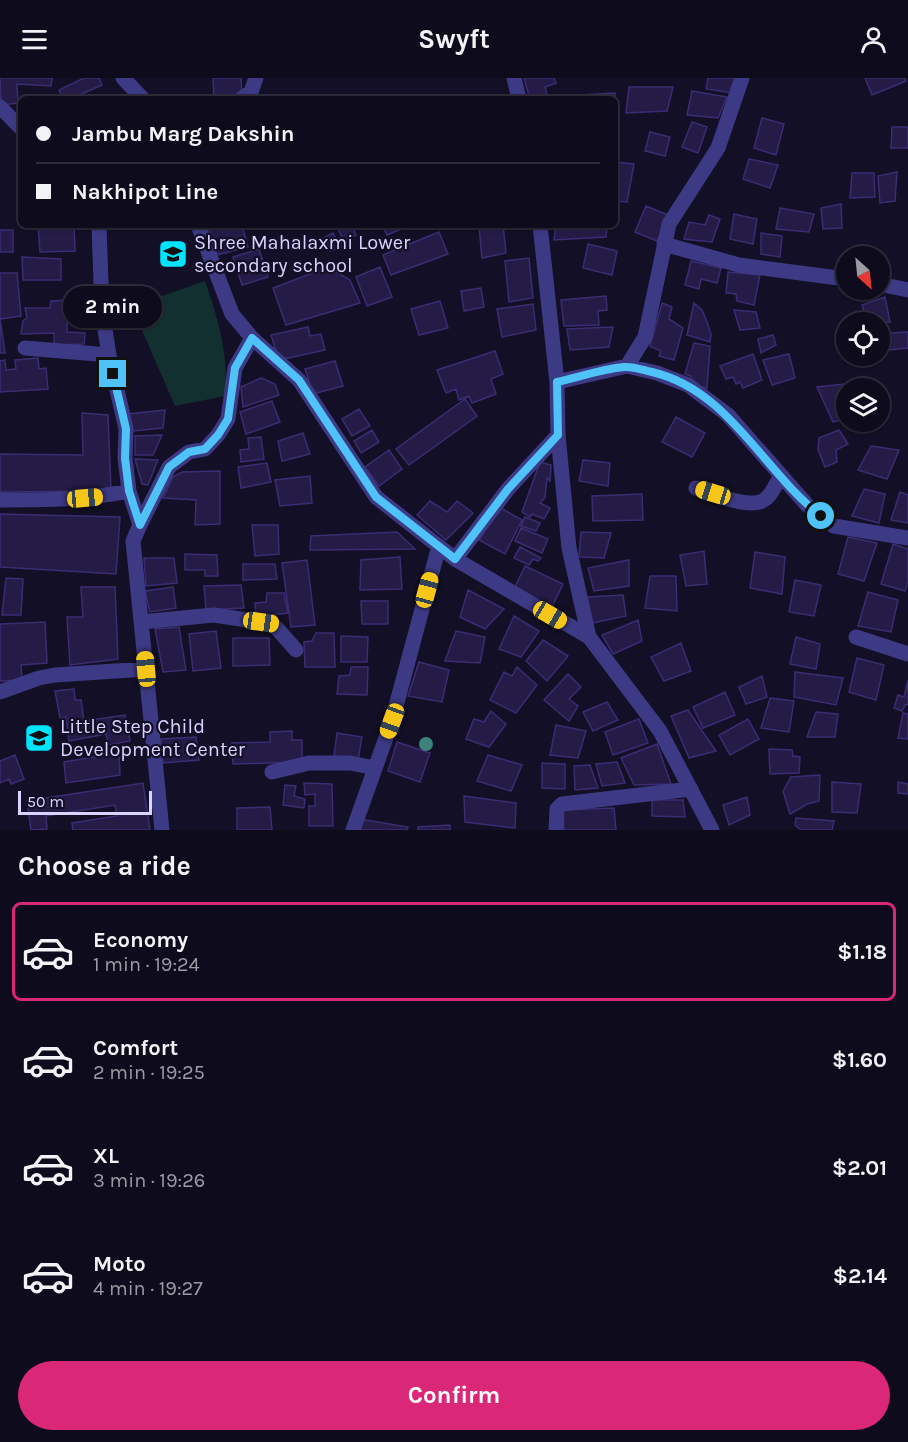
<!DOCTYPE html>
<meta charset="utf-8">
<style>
:root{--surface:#0e0b1c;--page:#171425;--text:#f1f3f6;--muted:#9b9ba3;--line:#2e2b3b;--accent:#db2777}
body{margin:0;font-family:Karla,sans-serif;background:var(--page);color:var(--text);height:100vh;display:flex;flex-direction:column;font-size:22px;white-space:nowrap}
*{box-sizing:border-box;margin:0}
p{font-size:20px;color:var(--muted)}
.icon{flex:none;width:33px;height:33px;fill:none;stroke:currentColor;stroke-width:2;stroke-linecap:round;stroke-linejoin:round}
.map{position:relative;height:752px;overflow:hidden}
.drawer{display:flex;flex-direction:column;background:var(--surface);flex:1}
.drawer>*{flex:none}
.guide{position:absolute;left:18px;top:18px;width:600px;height:132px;border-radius:9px;box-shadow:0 2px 4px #0004,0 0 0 2px var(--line);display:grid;align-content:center;height:132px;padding:0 18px;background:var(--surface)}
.needle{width:39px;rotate:153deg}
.controls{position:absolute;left:836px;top:168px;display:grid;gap:12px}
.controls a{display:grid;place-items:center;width:54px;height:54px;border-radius:50%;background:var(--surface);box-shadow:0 2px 4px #0004,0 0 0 2px var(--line);font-size:30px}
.scale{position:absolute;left:18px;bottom:15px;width:134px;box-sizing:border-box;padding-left:6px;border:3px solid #d9d4ff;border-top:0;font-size:16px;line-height:21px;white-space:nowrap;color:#d9d4ff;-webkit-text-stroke:4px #130f26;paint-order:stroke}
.end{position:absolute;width:27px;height:27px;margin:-14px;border:8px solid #4fc3f7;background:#111;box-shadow:0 0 0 3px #111}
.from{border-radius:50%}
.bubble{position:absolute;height:42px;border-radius:21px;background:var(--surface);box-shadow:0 2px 4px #0004,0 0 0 2px var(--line);font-size:20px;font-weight:700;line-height:42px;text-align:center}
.car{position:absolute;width:18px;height:36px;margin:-18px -9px;border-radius:8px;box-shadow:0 0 4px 2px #0007;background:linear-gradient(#f5c518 24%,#345 0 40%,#f5c518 0 76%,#345 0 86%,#f5c518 0)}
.guide b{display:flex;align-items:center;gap:21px;height:57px;font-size:22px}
.guide b+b{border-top:2px solid var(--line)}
.guide i{width:15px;height:15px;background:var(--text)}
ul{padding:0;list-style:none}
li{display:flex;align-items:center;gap:18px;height:99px;margin:0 12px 9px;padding:0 6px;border:3px solid transparent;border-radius:9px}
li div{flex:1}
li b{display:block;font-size:22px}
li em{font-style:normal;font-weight:700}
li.current{border-color:var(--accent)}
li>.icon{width:54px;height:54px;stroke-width:1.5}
h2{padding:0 18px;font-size:27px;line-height:72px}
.cta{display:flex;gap:12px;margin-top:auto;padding:12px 18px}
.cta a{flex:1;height:69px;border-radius:36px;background:var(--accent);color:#fff;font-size:24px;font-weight:700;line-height:69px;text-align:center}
header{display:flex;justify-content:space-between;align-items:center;height:78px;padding:0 18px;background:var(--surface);font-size:27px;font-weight:700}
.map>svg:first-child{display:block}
</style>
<header><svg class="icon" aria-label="menu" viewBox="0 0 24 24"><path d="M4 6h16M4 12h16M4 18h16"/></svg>Swyft<svg class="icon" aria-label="person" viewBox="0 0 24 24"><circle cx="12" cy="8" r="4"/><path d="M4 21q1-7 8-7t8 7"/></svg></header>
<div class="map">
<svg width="908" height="752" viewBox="0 0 908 752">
<rect width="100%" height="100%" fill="#130f26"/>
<path fill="#12302f" d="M205 203C218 241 229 277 225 318L175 328 141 250 136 227Z"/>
<path fill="#241b47" stroke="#3b2d73" stroke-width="1.5" d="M0 0H52L51 8 17 6 18 25 1 27Z
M84 0H99L102 7 70 21H63L59 12Z
M213 0H241L242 19 214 21Z
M524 0H554L556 5 545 9 548 21H530Z
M708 0H737L732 15 706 11Z
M865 0H905L906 3 872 17Z
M629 9H673L667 33 626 35Z
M692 13 727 19 718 40 687 37Z
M615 15V32V21H580V17Z
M762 40 784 46 776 77 754 70Z
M692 44 707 49 698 75 682 69Z
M892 49H908V70H891Z
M650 54 670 59 665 78 645 73Z
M749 81 778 87 770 110 743 101Z
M615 84 634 86 627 124 615 123Z
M897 94 895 123 880 125 878 98Z
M852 95H874L875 119 850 120Z
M841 126 842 150 823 151 821 130Z
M646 128 668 137 657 163 635 154Z
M780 130 814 136 809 154 776 151Z
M734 136 757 141 753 166 730 161Z
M709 137 720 141 712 164 684 161 689 144 705 147Z
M38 147H74L75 173 40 174Z
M208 147H242L248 169 217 177Z
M336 147H352L356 157 344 163Z
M382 147H411L387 157Z
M503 147 506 175 482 180 479 148Z
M556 147H607L606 159 554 162Z
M0 152H13V174H0Z
M439 154 448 176 391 197 383 177Z
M333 155 336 161 342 159 346 167 331 173 325 159Z
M761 155 782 158 780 179 761 176Z
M588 166 617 173 612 197 583 190Z
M259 171 268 199 242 207 233 179Z
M22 179 61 181V202H23Z
M529 180 533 220 509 224 505 183Z
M691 183 721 190 717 205 701 201 699 211 685 207Z
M328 189 350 202 360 225 286 247 273 210Z
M380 189 392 219 367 228 356 199Z
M728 194 760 197 754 227 737 223 736 216 726 215Z
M0 195H17L21 238 0 241 5 275H0Z
M481 210 484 229 464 233 461 213Z
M606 218 607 232 598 233 599 247 564 248 561 222Z
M885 219 890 244H868L862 227Z
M88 221V245L67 244V254L85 255 84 266 54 267V255L21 256 23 243 27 240 25 230H50L51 223Z
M440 223 448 250 419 257 411 231Z
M662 225 672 229 669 241 683 250 674 282 659 278 661 273 650 268Z
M694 225 702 232 707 244 711 256 710 264 687 257Z
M533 226 536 252 502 259 497 231Z
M734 232 756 234 760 250 740 252Z
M308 249 310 258 321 256 325 272 279 282 271 257Z
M613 249 609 269 570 272 567 251Z
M908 254V270L889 272 890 255Z
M773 257 776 267 761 275 758 261Z
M694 265 710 268 707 310 691 307V298L685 296Z
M495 273 503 296 491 301 496 316 472 325 469 318 459 322 456 311 446 315 437 292Z
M753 276 762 302 743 310 740 304 736 306 733 299 726 301 720 288Z
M789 276 795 300 772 307 763 282Z
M38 280 39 291 46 290 48 311 0 314V283L5 282 6 292 16 291 15 282Z
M335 283 343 308 313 316 305 291Z
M261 300 275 306 279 317 243 329 241 309Z
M844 306 846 316V341L833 344 817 309Z
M465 321 477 338 409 387 396 371Z
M272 323 280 344 246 356 240 334Z
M359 331 370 348 352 358 342 341Z
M165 332 163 350 133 353 128 336Z
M82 335 108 337 111 413 0 414V376L83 377Z
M676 339 705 355 692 379 662 364Z
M372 352 379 364 361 375 354 363Z
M839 352 848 366 836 372 837 384 825 389 818 372 819 360Z
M303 355 310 376 282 383 278 363Z
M162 357 153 377H135V358Z
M261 359 264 381 241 384 240 372 249 371 248 360Z
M871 368 899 372 887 401 858 392Z
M389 372 402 391 379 408 365 389Z
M135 381 158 382 148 407 142 406Z
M583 382 610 385 608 408 579 403Z
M540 384 551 387 550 403 547 400 545 420 540 425 550 430 544 441 532 436 530 439 522 434Z
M267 385 271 404 241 410 238 389Z
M220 393V446L195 447 196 422 163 420 173 399 182 394Z
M310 398 312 425 280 428 275 402Z
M864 411 885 416 879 445 852 438Z
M900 414 908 417V445L891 442Z
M642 416 643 442 593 443 592 418Z
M430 423 447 434 457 423 473 435 446 462 417 437Z
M499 429 522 442 505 476 479 462Z
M0 436 120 439 116 496 0 489Z
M525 439 540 445 536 453 521 448Z
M252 447H278L279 476 255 478Z
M521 450 548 461 542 475 515 463Z
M397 454 415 471 310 472 311 458Z
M581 454 611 455 604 480 579 479Z
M848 459 877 465 864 503 838 496Z
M893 466 908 471V503L905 513 881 506Z
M520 469 541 480 538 483 533 481 529 487 514 480Z
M704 473 707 506 686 508 680 477Z
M755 474 785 479 782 516 750 510Z
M185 476 217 477 218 498H205V492H185Z
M400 479 402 511 360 512 361 482Z
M144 480H174L177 505 146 508Z
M307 482 315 547 291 549 282 485Z
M629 482V508L594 513 588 490Z
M243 486H275L277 501 243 502Z
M525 488 563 506 552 529 514 511Z
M650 498H676L677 533 645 530Z
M6 500 23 501 21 537H2Z
M795 502 821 507 814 538 789 534Z
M241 507 244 530 206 532 204 508Z
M81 509H115L118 581 70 587 67 539H83Z
M173 509 176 530 150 534 145 513Z
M468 512 504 531 485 551 460 539Z
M868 514 898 522 891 554 858 548Z
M267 515H284L288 535 256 539 255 525 266 524Z
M623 517 626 538 592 545 587 519Z
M361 523H388V546H362Z
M514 538 539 553 521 579 499 571Z
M638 542 642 563 613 576 602 557Z
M45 544 47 585 21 587 22 602 0 603V546Z
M179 549 186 592 163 594 155 551Z
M216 553 221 590 193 593 189 556Z
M456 553 485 559 480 585 445 583Z
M316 555H334L335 589H305L304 564 312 563Z
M341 558 368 559 367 584H341Z
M796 559 820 566 816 591 790 586Z
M233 560H269L270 587 233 588Z
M543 562 568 578 547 603 526 583Z
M681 565 691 593 664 603 651 579Z
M857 580 884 587 876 622 849 614Z
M419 584 449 592 442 624 408 618Z
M351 589H368L367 617 337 616 339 598 350 597Z
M517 589 537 607 516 635 490 622 504 594 512 598Z
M795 594 843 600 836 627 794 619Z
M568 596 581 609 569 621 578 628 569 643 544 622Z
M762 598 767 619 746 626 739 609Z
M908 602V626L905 627 902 633 894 630 898 617 904 619Z
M74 611 75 622H81L84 643 125 637 130 663 108 667 106 656 69 663 66 639 60 640 55 613Z
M725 614 735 637 703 650 693 629Z
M770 620 794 623 789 654 761 650Z
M607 624 618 642 593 653 583 634Z
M688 632 716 673 689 680 671 638Z
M491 633 506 646 489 669 466 661 474 641 484 644Z
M816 634 838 636 835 659H807Z
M903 635 908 636V661L898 660Z
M639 641 648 665 613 677 605 654Z
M748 641 759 661 730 677 719 657Z
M556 647 586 653 578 680 550 677Z
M292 653V662H302V684L233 686 232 665 270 664V654Z
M337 655 362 659 358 682 334 678Z
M196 659 199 682 163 685 161 661Z
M397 664 430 675 420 704 388 693Z
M657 666 671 706 634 707 621 680Z
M769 671 792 672 793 678 800 679 799 695 770 696Z
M119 675 120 697 66 705 64 684Z
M15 677 24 701 11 706 9 701 0 705V683Z
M488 677 522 687 511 713 477 703Z
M617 684 625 705 602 708 596 686Z
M542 685 565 686V711L542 710Z
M590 687 598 710 575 712 574 688Z
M820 697 819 723 807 726 790 736 783 713 791 699Z
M832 704 861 706 857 735 832 734Z
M898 704 908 706V716L898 715Z
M143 705 150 752H73L72 745 117 738 115 727 46 738 47 751 31 752 27 723Z
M304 705 332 706 333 748H309V728H315V716L305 717Z
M285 707 296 708 294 718 305 721 304 730 283 727Z
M464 718 516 725 515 750 465 744Z
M747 719 750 737 729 747 723 727Z
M652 722H683L685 739 652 738Z
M270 729 272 752H237V730Z
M614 730 616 752H564L563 732Z
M796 740 834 743 832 752H801L795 747Z
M360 741 408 749 407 752H357Z
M450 747V752H418V749Z"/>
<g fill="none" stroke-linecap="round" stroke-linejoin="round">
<path stroke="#3d3a85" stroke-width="15" d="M123 0 143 21
M514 0 519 21
M241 21 251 14 256 0
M0 29 21 50
M99 147 102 233 109 277 126 351 125 380 129 413 140 447 133 463 162 752
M198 147 232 236 252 260 299 302 376 419 455 481 589 559 660 653 712 752
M540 147 557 304 558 357 569 470 589 559
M664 166 739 187 846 201
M879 206 908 212
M25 270 109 277
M627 288 645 259 669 146 718 70 742 0
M557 304 627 288 657 295 688 307 728 337 807 427 834 448 908 460
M696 410C712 415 750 432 764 422 771 418 776 406 780 399
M0 422C44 422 87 422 129 413
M140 447 169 389 189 374 205 371 218 357 228 341 235 290 252 260
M455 481 508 411 558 357
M141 544 214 537 273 546 296 572
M856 559 908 576
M0 614 39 600 55 597 146 591
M272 694 309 685H350L375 690
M353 752 392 643 439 468
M556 752 557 731 562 726 691 711"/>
</g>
<circle fill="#3d827b" cx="426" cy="666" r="7"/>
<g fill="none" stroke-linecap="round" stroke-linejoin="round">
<path stroke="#4fc3f7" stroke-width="8" d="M113 296 126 351 125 380 129 413 140 447 169 389 189 374 205 371 218 357 228 341 235 290 252 260 299 302 376 419 455 481 508 411 558 357 557 304C579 299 602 291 624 289 633 288 643 292 652 294 729 312 762 392 821 438"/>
</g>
<defs>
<g id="school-square" transform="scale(1.5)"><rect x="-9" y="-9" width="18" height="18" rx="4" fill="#00e5ff" stroke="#130f26"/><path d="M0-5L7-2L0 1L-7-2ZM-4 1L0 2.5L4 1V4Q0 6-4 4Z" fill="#111"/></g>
</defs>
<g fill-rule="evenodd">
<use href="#school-square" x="173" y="176"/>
<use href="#school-square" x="39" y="660"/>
</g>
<g text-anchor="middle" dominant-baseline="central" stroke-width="4.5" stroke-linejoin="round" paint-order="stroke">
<g font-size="20" fill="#d9d4ff" stroke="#130f26" text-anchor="start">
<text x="194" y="164">Shree Mahalaxmi Lower<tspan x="194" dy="23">secondary school</tspan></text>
<text x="60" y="648">Little Step Child<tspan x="60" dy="23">Development Center</tspan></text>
</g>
</g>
</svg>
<div class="controls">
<a><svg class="needle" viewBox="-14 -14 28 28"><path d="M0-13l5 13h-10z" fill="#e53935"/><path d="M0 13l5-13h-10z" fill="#9b9ba3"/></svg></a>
<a><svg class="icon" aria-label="locate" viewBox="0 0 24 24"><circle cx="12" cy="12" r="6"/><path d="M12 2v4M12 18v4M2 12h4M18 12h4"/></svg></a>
<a><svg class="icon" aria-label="layers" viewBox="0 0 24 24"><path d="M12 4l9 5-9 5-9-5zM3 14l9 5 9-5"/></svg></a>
</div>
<div class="scale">50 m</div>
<i class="end from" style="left:821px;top:438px"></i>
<i class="end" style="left:113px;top:296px"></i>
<div class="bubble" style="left:63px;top:208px;width:99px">2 min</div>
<i class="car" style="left:713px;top:415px;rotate:287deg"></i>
<i class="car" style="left:85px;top:420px;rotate:85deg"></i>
<i class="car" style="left:427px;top:512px;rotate:15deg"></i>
<i class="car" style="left:550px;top:537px;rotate:120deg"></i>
<i class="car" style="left:261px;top:544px;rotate:98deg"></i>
<i class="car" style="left:146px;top:591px;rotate:355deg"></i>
<i class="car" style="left:392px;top:643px;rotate:200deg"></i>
<div class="guide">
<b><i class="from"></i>Jambu Marg Dakshin</b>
<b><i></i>Nakhipot Line</b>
</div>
</div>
<section class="drawer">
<h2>Choose a ride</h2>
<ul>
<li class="current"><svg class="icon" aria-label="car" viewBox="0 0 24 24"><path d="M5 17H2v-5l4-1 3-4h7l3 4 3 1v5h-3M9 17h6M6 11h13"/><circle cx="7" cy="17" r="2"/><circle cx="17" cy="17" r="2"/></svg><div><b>Economy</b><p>1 min · 19:24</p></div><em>$1.18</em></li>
<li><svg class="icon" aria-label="car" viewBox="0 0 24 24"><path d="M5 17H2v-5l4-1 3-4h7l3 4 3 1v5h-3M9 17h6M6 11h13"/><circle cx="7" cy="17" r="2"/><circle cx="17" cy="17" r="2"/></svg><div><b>Comfort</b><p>2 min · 19:25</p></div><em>$1.60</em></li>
<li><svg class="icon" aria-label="car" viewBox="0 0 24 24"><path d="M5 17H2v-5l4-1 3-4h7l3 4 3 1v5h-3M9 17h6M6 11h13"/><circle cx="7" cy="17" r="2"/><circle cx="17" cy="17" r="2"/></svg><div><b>XL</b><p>3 min · 19:26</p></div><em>$2.01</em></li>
<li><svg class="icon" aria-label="car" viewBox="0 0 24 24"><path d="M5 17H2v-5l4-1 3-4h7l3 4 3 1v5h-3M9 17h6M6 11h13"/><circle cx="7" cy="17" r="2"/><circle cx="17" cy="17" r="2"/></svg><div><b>Moto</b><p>4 min · 19:27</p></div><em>$2.14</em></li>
</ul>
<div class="cta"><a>Confirm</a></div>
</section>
